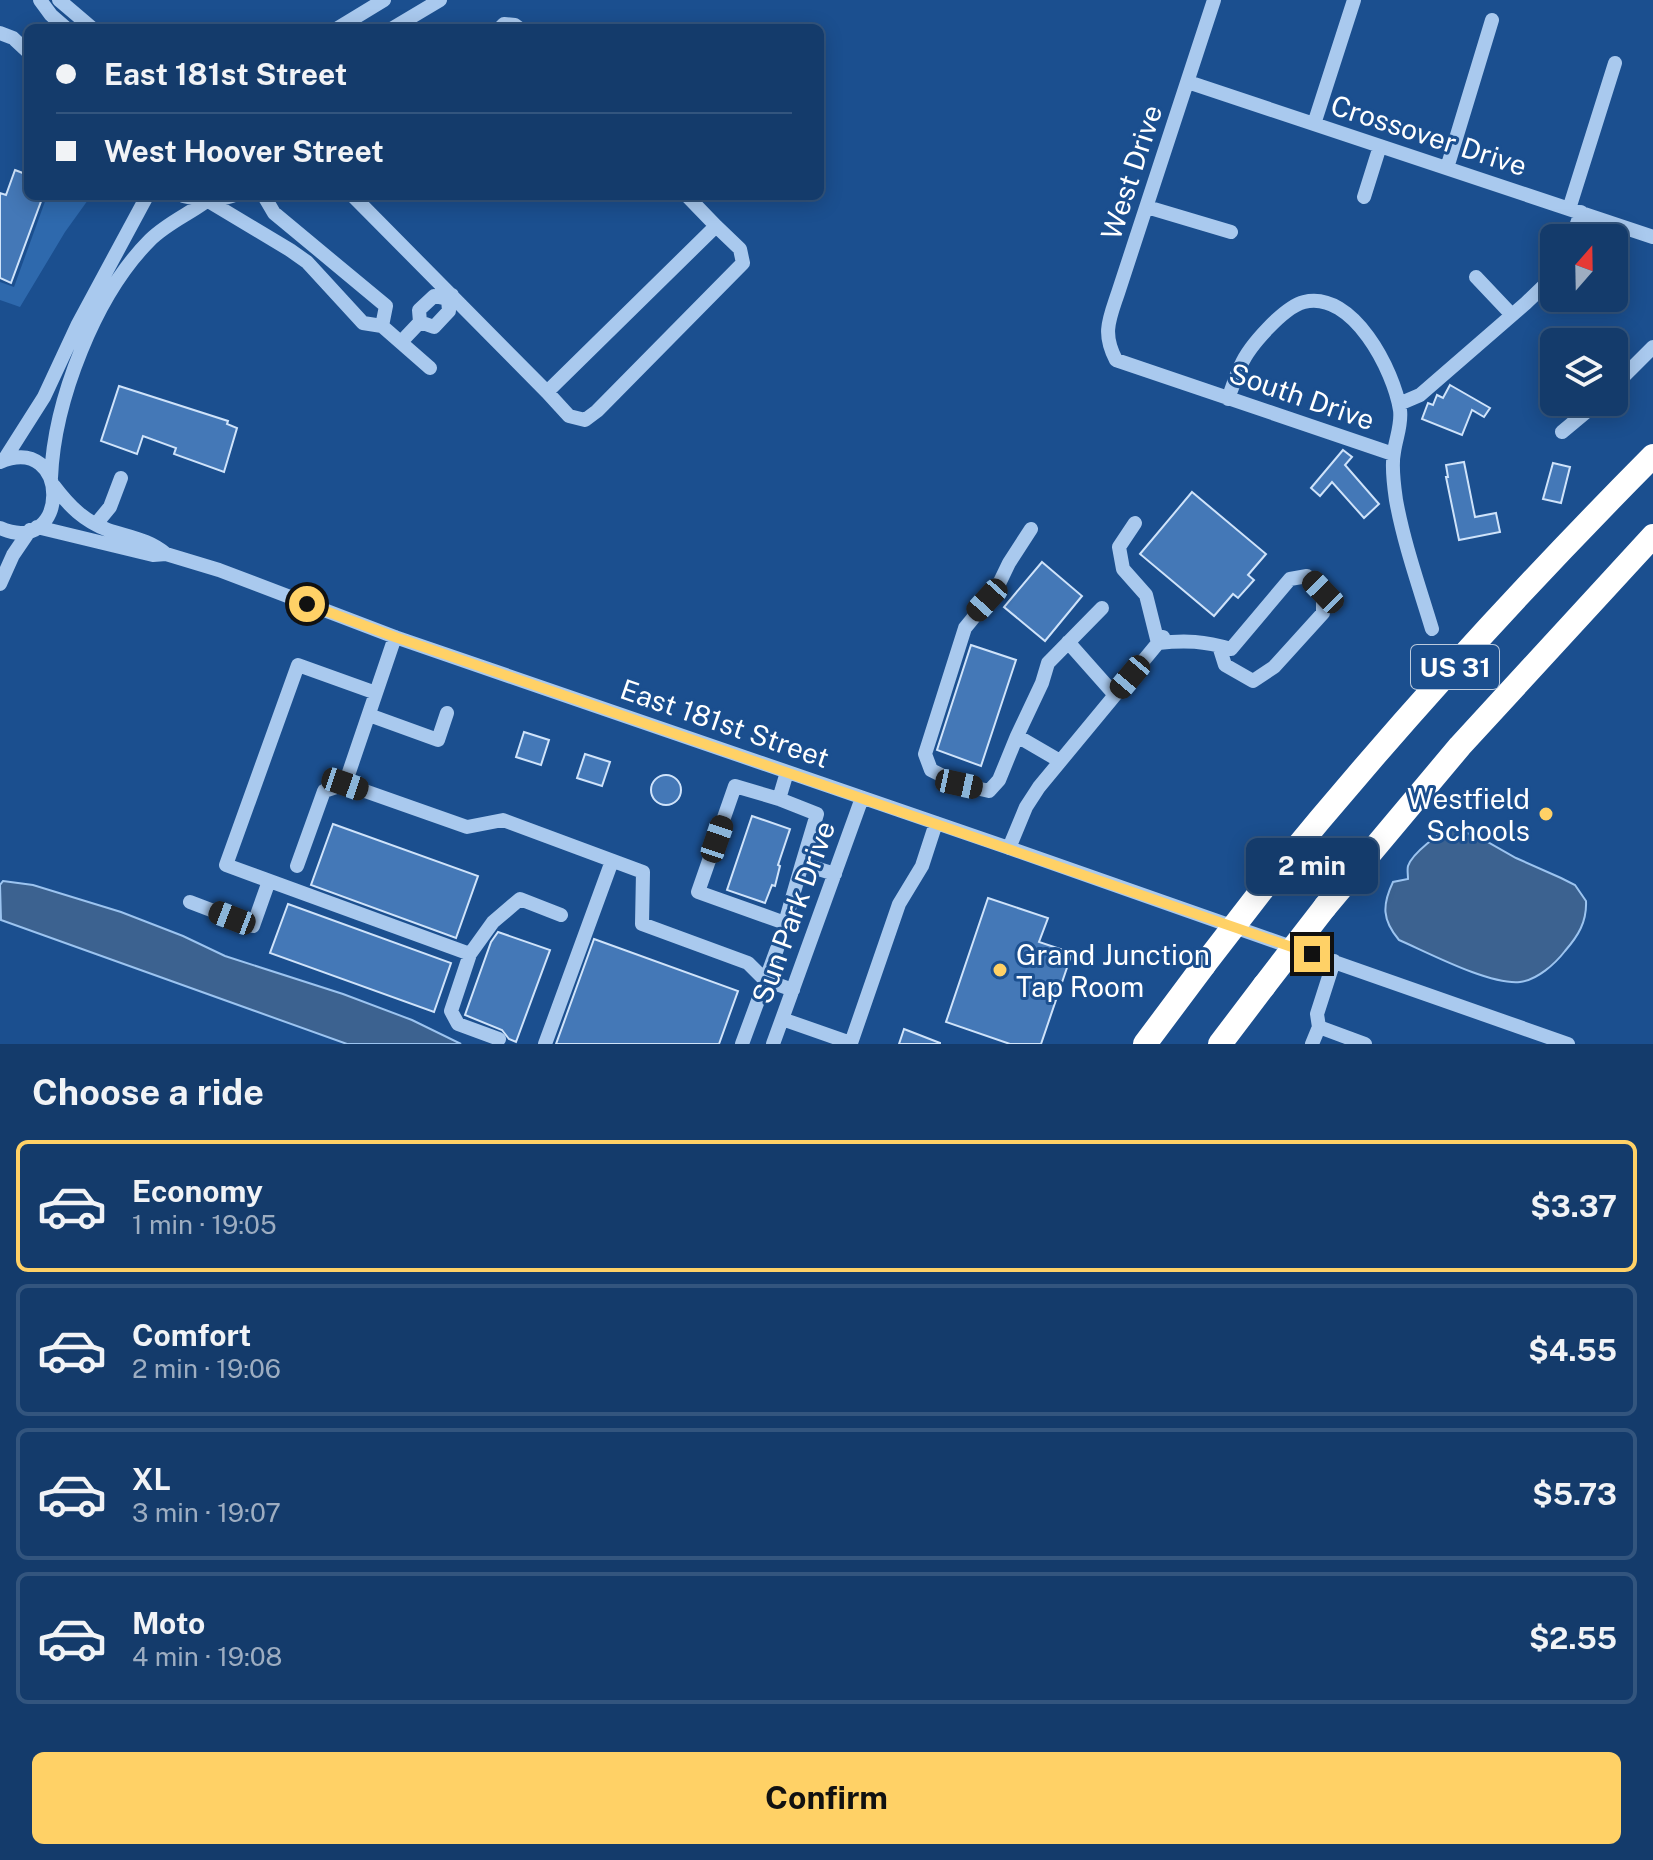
<!DOCTYPE html>
<meta charset="utf-8">
<style>
:root{--surface:#143b6b;--page:#1d4271;--text:#f1f3f6;--muted:#9dadc1;--line:#33557e;--accent:#ffd166}
body{margin:0;font-family:"Public Sans",sans-serif;background:var(--page);color:var(--text);height:100vh;display:flex;flex-direction:column;font-size:30px;white-space:nowrap}
*{box-sizing:border-box;margin:0}
p{font-size:26px;color:var(--muted)}
.icon{flex:none;width:44px;height:44px;fill:none;stroke:currentColor;stroke-width:2;stroke-linecap:round;stroke-linejoin:round}
.map{position:relative;height:1044px;overflow:hidden}
.panel{display:flex;flex-direction:column;background:var(--surface);flex:1}
.panel>*{flex:none}
.hud{position:absolute;left:24px;top:24px;width:800px;height:176px;border-radius:12px;box-shadow:0 4px 20px #0003,0 0 0 2px var(--line);display:grid;align-content:center;height:176px;padding:0 32px;background:var(--surface)}
.needle{width:52px;rotate:20deg}
.fabs{position:absolute;left:1540px;top:224px;display:grid;gap:16px}
.fabs a{display:grid;place-items:center;width:88px;height:88px;border-radius:12px;background:var(--surface);box-shadow:0 4px 20px #0003,0 0 0 2px var(--line);font-size:40px}
.end{position:absolute;width:36px;height:36px;margin:-18px;border:10px solid #ffd166;background:#111;box-shadow:0 0 0 4px #111}
.from{border-radius:50%}
.bubble{position:absolute;height:56px;border-radius:12px;background:var(--surface);box-shadow:0 4px 20px #0003,0 0 0 2px var(--line);font-size:26px;font-weight:700;line-height:56px;text-align:center}
.car{position:absolute;width:24px;height:48px;margin:-24px -12px;border-radius:10px;box-shadow:0 0 6px 2px #0007;background:linear-gradient(#222 24%,#8ab4d8 0 40%,#222 0 76%,#8ab4d8 0 86%,#222 0)}
.hud b{display:flex;align-items:center;gap:28px;height:76px;font-size:30px}
.hud b+b{border-top:2px solid var(--line)}
.hud i{width:20px;height:20px;background:var(--text)}
ul{padding:0;list-style:none}
li{display:flex;align-items:center;gap:24px;height:132px;margin:0 16px 12px;padding:0 16px;border:4px solid var(--line);border-radius:12px}
li div{flex:1}
li b{display:block;font-size:30px}
li em{font-style:normal;font-weight:700}
li.active{border-color:var(--accent)}
li>.icon{width:72px;height:72px;stroke-width:1.5}
h2{padding:0 32px;font-size:36px;line-height:96px}
.primary-button{display:flex;gap:16px;margin-top:auto;padding:16px 32px}
.primary-button a{flex:1;height:92px;border-radius:12px;background:var(--accent);color:#111;font-size:32px;font-weight:700;line-height:92px;text-align:center}
.map>svg:first-child{display:block}
</style>
<div class="map">
<svg width="1653" height="1044" viewBox="0 0 1653 1044">
<rect width="100%" height="100%" fill="#1b4f8f"/>
<path fill="#2e69ad" d="M47 196H76L88 200 65 232 20 307 0 300V282L14 287Z"/>
<path fill="#3c6290" stroke="#9cc4f0" stroke-width="2" d="M1452 829 1477 836 1516 858 1561 878 1575 885 1586 901C1587 922 1578 936 1565 951 1555 964 1537 980 1520 982 1489 985 1429 953 1399 940 1382 920 1382 905 1393 882L1408 879C1408 874 1407 870 1408 866 1412 854 1440 831 1452 829Z
M3 881 33 885 121 912 183 936 225 956 343 994 412 1020 461 1044H347L1 920 0 885Z"/>
<path fill="#4478b7" stroke="#cfe3fa" stroke-width="2" d="M15 170 28 175V196H43L11 283 0 278V193L6 195Z
M1450 385 1490 408 1484 417 1472 410 1462 435 1422 419 1428 403 1433 405 1437 395 1443 398Z
M119 386 228 421 227 424 237 428 224 472 174 454 176 448 143 436 137 454 101 441Z
M1343 450 1352 457 1345 465 1379 504 1364 518 1332 482 1320 496 1311 488Z
M1464 462 1475 517 1496 513 1500 532 1459 540 1446 477H1448L1446 465Z
M1553 463 1570 467 1561 503 1543 499Z
M1192 492 1266 554 1248 575 1254 580 1238 598 1233 594 1214 616 1140 554Z
M1042 562 1082 596 1045 641 1004 607Z
M971 645 1016 660 981 766 937 750Z
M524 732 549 740 541 765 516 757Z
M585 754 610 762 602 786 577 778Z
M651 790a15 15 0 1 1 30 0a15 15 0 1 1-30 0Z
M752 816 790 829 778 865 780 866 775 886 772 885 765 903 727 890Z
M333 824 478 876 456 938 311 885Z
M988 898 1048 918 1039 942 1072 953 1041 1044H1010L946 1022Z
M288 904 451 963 434 1012 270 953Z
M498 932 550 950 516 1042 509 1039 502 1030 465 1015 491 942Z
M594 939 738 991 719 1044H556Z
M904 1029 940 1043V1044H899Z"/>
<g fill="none" stroke-linecap="round" stroke-linejoin="round">
<path stroke="#a9c9ee" stroke-width="14" d="M40 0 51 15 66 28
M59 0 92 28
M1214 0 1118 293C1109 320 1102 333 1116 360L1393 454
M338 28 384 0
M393 28 440 0
M500 28 504 24 515 25 519 28
M0 33 13 38 28 52
M1188 82 1653 237
M1314 124 1354 0
M1447 168 1492 20
M183 196 210 202 232 196
M264 196 274 213 386 306 382 326
M353 196 547 392 716 226 687 196
M1364 197 1380 146
M210 202 290 250 307 262 363 323 382 326 430 368
M1147 207 1231 232
M1569 209 1615 63
M1572 238 1581 212
M1476 277 1511 314
M420 322 434 327 449 311 448 299 452 295
M401 342 420 322 419 310 434 296 448 299
M1614 386 1653 347
M547 392 569 416 585 420 597 411 743 263 740 249 716 226
M1228 399C1232 388 1236 376 1241 365 1249 346 1284 307 1304 302 1353 290 1394 371 1400 410 1402 424 1396 438 1394 452 1391 466 1394 486 1396 500 1404 544 1419 586 1432 629
M1399 404 1420 395 1526 303 1554 276
M1562 432 1598 402
M4 460 44 397 78 324 147 196
M51 478C54 401 95 295 150 240 166 224 187 215 205 202
M54 486C69 506 84 521 108 530 128 537 149 539 166 554
M1135 523 1119 547 1123 569 1146 595 1158 643C1186 640 1204 641 1231 649L1290 579 1307 576 1323 592V613L1274 667 1253 681 1225 665 1219 646
M96 524 110 507 121 478
M37 527 153 555 166 554 219 570 395 637 1009 848 1568 1044
M0 528C70 559 72 432 0 462
M1031 529 1009 563 996 590 965 628 925 754 931 770 959 784 989 791 999 780 1017 736 1060 761
M0 584 13 555 30 530
M395 637 345 784 467 827 503 820 643 872 642 924 748 963 765 980 793 990
M1068 642 1115 695
M376 693 298 665 226 865 470 954 493 922 520 899 561 915
M369 715 438 740 447 713
M1017 736 1042 683 1048 663 1102 608
M787 772 779 799 817 814 802 864 835 874
M779 799 735 786 698 892 785 923 802 864
M1009 848 1026 807 1039 787 1163 637
M297 866 324 791 345 784
M190 902 253 926 269 881
M470 954 451 1011 458 1024 499 1039
M782 1019 851 1043 899 904 922 866 936 823
M1319 1027 1317 1014 1334 961
M545 1044 612 861
M742 1044 777 949
M773 1044 862 798
M1312 1044 1319 1027 1365 1044"/>
<path stroke="#fff" stroke-width="24" d="M1265 886C1387 736 1517 593 1653 456
M1325 907 1460 746 1653 536
M1145 1044 1204 965
M1220 1044 1264 986"/>
<path stroke="#fff" stroke-width="24" d="M1204 965 1265 886
M1264 986 1325 907"/>
</g>
<g fill="none" stroke-linecap="round" stroke-linejoin="round">
<path stroke="#ffd166" stroke-width="10" d="M307 604 395 637 1312 954"/>
</g>
<g fill="#ffd166" stroke="#1b4f8f" stroke-width="3">
<circle cx="1546" cy="814" r="8"/>
<circle cx="1000" cy="970" r="8"/>
</g>
<g text-anchor="middle" dominant-baseline="central" stroke-width="6" stroke-linejoin="round" paint-order="stroke">
<rect fill="#1b4f8f" stroke="#bbcadd" stroke-width="2" x="1411" y="645" width="88" height="44" rx="6"/>
<g font-size="26" font-weight="bold" fill="#fff">
<text x="1455" y="667">US 31</text>
</g>
<g font-size="28" fill="#fff" stroke="#1b4f8f">
<text transform="translate(1429 135) rotate(18)">Crossover Drive</text>
<text transform="translate(1131 172) rotate(-72)">West Drive</text>
<text transform="translate(1302 396) rotate(19)">South Drive</text>
<text transform="translate(725 723) rotate(19)">East 181st Street</text>
<text transform="translate(793 912) rotate(-70)">Sun Park Drive</text>
</g>
<g font-size="28" fill="#fff" stroke="#1b4f8f" text-anchor="end">
<text x="1530" y="798">Westfield<tspan x="1530" dy="32">Schools</tspan></text>
<text x="1016" y="954" text-anchor="start">Grand Junction<tspan x="1016" dy="32">Tap Room</tspan></text>
</g>
</g>
</svg>
<div class="fabs">
<a><svg class="needle" viewBox="-14 -14 28 28"><path d="M0-13l5 13h-10z" fill="#e53935"/><path d="M0 13l5-13h-10z" fill="#9dadc1"/></svg></a>
<a><svg class="icon" aria-label="layers" viewBox="0 0 24 24"><path d="M12 4l9 5-9 5-9-5zM3 14l9 5 9-5"/></svg></a>
</div>
<i class="end from" style="left:307px;top:604px"></i>
<i class="end" style="left:1312px;top:954px"></i>
<div class="bubble" style="left:1246px;top:838px;width:132px">2 min</div>
<i class="car" style="left:1323px;top:592px;rotate:316deg"></i>
<i class="car" style="left:987px;top:600px;rotate:222deg"></i>
<i class="car" style="left:1130px;top:677px;rotate:220deg"></i>
<i class="car" style="left:345px;top:784px;rotate:109deg"></i>
<i class="car" style="left:959px;top:784px;rotate:102deg"></i>
<i class="car" style="left:717px;top:839px;rotate:19deg"></i>
<i class="car" style="left:232px;top:918px;rotate:291deg"></i>
<div class="hud">
<b><i class="from"></i>East 181st Street</b>
<b><i></i>West Hoover Street</b>
</div>
</div>
<section class="panel">
<h2>Choose a ride</h2>
<ul>
<li class="active"><svg class="icon" aria-label="car" viewBox="0 0 24 24"><path d="M5 17H2v-5l4-1 3-4h7l3 4 3 1v5h-3M9 17h6M6 11h13"/><circle cx="7" cy="17" r="2"/><circle cx="17" cy="17" r="2"/></svg><div><b>Economy</b><p>1 min · 19:05</p></div><em>$3.37</em></li>
<li><svg class="icon" aria-label="car" viewBox="0 0 24 24"><path d="M5 17H2v-5l4-1 3-4h7l3 4 3 1v5h-3M9 17h6M6 11h13"/><circle cx="7" cy="17" r="2"/><circle cx="17" cy="17" r="2"/></svg><div><b>Comfort</b><p>2 min · 19:06</p></div><em>$4.55</em></li>
<li><svg class="icon" aria-label="car" viewBox="0 0 24 24"><path d="M5 17H2v-5l4-1 3-4h7l3 4 3 1v5h-3M9 17h6M6 11h13"/><circle cx="7" cy="17" r="2"/><circle cx="17" cy="17" r="2"/></svg><div><b>XL</b><p>3 min · 19:07</p></div><em>$5.73</em></li>
<li><svg class="icon" aria-label="car" viewBox="0 0 24 24"><path d="M5 17H2v-5l4-1 3-4h7l3 4 3 1v5h-3M9 17h6M6 11h13"/><circle cx="7" cy="17" r="2"/><circle cx="17" cy="17" r="2"/></svg><div><b>Moto</b><p>4 min · 19:08</p></div><em>$2.55</em></li>
</ul>
<div class="primary-button"><a>Confirm</a></div>
</section>
